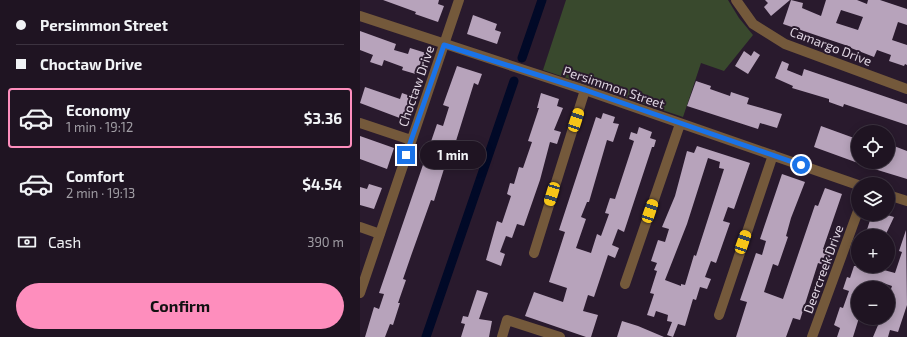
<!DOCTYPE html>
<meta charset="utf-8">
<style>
:root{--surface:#1f1422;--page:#271d2a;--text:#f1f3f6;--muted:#a19ea5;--line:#3c3340;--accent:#fe8ebd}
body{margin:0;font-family:"Exo 2",sans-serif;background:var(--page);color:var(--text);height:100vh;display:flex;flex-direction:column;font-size:15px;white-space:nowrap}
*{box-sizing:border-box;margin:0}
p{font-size:13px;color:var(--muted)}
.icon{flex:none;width:22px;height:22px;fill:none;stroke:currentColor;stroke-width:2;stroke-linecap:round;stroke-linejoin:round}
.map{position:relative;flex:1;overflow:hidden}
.drawer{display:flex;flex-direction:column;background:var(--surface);width:360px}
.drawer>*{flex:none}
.top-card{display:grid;align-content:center;height:88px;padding:0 16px;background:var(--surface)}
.fabs{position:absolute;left:491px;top:125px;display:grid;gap:8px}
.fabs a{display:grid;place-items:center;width:44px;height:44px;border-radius:50%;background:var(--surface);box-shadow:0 2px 10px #0003,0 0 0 1px var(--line);font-size:20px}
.end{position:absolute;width:18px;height:18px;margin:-9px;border:5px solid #1a73e8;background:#fff;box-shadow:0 0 0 2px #fff}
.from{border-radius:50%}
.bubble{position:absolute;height:28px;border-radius:14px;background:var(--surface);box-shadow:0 2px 10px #0003,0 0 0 1px var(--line);font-size:13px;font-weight:700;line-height:28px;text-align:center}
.car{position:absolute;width:12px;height:24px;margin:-12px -6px;border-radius:5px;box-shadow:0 0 3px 1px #0007;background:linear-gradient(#f5c518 24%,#345 0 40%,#f5c518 0 76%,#345 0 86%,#f5c518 0)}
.top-card b{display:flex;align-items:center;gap:14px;height:38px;font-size:15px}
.top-card b+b{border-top:1px solid var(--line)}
.top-card i{width:10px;height:10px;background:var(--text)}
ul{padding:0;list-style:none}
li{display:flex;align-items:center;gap:12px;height:60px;margin:0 8px 6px;padding:0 8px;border:2px solid transparent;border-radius:4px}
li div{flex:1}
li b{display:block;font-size:15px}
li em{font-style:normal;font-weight:700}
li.selected{border-color:var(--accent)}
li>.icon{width:36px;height:36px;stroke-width:1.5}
.pay{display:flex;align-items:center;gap:10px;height:44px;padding:0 16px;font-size:15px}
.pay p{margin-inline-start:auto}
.action{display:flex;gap:8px;margin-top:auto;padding:8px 16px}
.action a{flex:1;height:46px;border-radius:24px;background:var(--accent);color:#111;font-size:16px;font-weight:700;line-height:46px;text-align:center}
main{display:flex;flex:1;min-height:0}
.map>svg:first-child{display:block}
</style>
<main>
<section class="drawer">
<div class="top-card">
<b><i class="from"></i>Persimmon Street</b>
<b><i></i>Choctaw Drive</b>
</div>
<ul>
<li class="selected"><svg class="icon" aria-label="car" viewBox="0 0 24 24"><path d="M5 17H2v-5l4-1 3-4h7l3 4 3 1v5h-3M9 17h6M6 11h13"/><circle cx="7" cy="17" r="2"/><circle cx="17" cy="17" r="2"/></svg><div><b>Economy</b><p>1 min · 19:12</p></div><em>$3.36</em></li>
<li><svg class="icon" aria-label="car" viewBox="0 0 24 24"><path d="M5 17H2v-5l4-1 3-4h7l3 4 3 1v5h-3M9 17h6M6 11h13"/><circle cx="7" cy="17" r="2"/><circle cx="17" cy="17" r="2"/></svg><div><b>Comfort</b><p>2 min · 19:13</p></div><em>$4.54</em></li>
</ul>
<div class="pay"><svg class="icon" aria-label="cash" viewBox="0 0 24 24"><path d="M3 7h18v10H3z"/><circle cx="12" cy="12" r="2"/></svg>Cash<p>390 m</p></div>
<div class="action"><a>Confirm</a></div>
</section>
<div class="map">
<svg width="547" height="337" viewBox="0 0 547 337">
<rect width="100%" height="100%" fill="#291a2d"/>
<path fill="#39492d" d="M206 0H368L379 18 393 35 364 71 341 63 323 117 183 70Z"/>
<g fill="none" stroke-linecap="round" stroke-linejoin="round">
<path stroke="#010927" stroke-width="9" d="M162 58 182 0
M66 337 154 81"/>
</g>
<path fill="#b7a3bb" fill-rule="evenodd" d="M23 0H79L78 4 84 6 78 22 55 14 56 12Z
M405 0H430L411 16 404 7 408 3Z
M431 0 443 3 442 8 461 16 466 0H497L507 4 508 0H520L547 9V25L538 22 532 40 547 45V65L545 64 544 66 529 61 531 55 517 50 514 57 491 48V47L423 24ZM481 10 503 17 498 30 476 23Z
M113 15 137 24 135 30 141 32 137 44 107 34Z
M0 31 36 44 34 50 48 54 50 48 66 53 59 75 42 70 43 67 24 60 22 66 10 62 13 55 0 50Z
M384 51 391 56 394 51 400 55 388 74 375 66Z
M422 61 429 64 427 70 442 76 444 69 547 104V125L484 104 483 107 469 102V99L432 88 433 86 415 78Z
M97 66 122 74 118 85 114 83 91 157 88 156 74 201 71 200 52 253 43 279 46 280 38 303H40L33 325 30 324 25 337H5L14 307 19 309 24 294 19 293 77 124 83 126 89 107 83 105Z
M336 81 351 86 350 89 370 96 371 92 389 98 387 104 422 114 417 128 400 123 398 129 327 106Z
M5 87 40 99 42 93 53 97 45 120 0 103Z
M181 93 199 99 197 106 203 108 194 130 201 132 197 144 190 142 180 180 164 226 157 224 152 238 146 236 140 252 145 254 141 266 126 260 137 221 142 223 151 196 147 194 150 183 154 184 159 167 163 168 172 142 168 141 179 108H177Z
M243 113 255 117 253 123 259 124 253 142 247 140 229 202H227L221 217 226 219 216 248 231 253 237 234 241 236 249 214 245 213 250 198 255 199 274 141 269 139 271 132 277 134 279 127 292 132 290 138 296 140 294 147H292L264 232 258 229 252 245 259 248 255 258 248 255 234 297 228 295 223 311 238 315 231 337H226L165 316 174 292 203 302 207 288 189 282 205 232 199 230 236 117 241 119Z
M461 126 494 138V139L498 141V163L454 147Z
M0 136 34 148 27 169 0 159Z
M337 146 390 163 374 209 368 207 363 221 370 223 356 263 351 261 345 277 351 279 347 289 340 287 336 300 333 299 325 326 318 324 313 337 307 335 312 322 307 321 308 315 296 311 294 317 287 315 294 294 290 293 297 271 294 270 297 263 291 261 298 240 305 242 309 229 302 227 315 196 327 151 334 153ZM348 158 360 162 359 168 364 169 336 256 334 255 325 285 321 284V286L305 280 327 224Z
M534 146 547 151V179L498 164 499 162H528V153L531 154Z
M422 174 445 182 431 218 426 236 428 237 418 266 413 264 404 292 423 299 455 205 458 206 465 188 482 194 463 249 472 251 467 266 458 263 440 320 433 318 426 337H376L387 302 380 300 396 253 402 255 406 241 400 239Z
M9 184 22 188 14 209 0 205V187L7 189Z
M512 214H524L534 217 525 236H505Z
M546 230 547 305 538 332 530 330 528 337H513L521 318H528V298L532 286 517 281 516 284 513 283 511 288H498V321L493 337H477L480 328 474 325 480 307 483 308 489 291 483 289 487 277 490 278 494 266H509L535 273 542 252 539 251Z
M117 290 128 293 119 319 132 321 129 337H101L105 324 101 323 103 316 108 317Z
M262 321 278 326 304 337H257Z"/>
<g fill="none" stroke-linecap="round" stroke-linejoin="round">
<path stroke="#74593b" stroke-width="10" d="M376 0 393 24 425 44 547 89
M0 16 225 90 498 185
M0 123 51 140
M528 195 547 201
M0 227 20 234
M174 253 225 90
M265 284 320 124
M0 293 99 0
M359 315 413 155
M142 337 147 320 200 337
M452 337 498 211"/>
</g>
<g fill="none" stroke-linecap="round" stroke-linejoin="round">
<path stroke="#1a73e8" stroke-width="5" d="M46 155 84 45 225 90 441 165"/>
</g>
<g text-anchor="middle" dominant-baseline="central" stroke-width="4" stroke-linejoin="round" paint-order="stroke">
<g font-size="13" fill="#dfd5e2" stroke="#291a2d">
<text transform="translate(471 46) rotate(21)">Camargo Drive</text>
<text transform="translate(56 86) rotate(-71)">Choctaw Drive</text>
<text transform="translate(254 87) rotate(19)">Persimmon Street</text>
<text transform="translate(463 269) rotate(-70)">Deercreek Drive</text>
</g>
</g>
</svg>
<div class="fabs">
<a><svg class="icon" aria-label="locate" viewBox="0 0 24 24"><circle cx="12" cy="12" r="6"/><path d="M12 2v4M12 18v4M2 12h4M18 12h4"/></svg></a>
<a><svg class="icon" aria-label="layers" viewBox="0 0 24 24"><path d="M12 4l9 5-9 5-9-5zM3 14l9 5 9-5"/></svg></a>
<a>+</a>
<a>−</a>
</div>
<i class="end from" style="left:441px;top:165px"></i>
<i class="end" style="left:46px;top:155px"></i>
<div class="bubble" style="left:60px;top:141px;width:66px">1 min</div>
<i class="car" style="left:216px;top:120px;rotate:18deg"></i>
<i class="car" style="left:192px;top:194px;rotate:197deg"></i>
<i class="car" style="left:290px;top:211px;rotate:19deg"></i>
<i class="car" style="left:383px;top:242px;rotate:19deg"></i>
</div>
</main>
